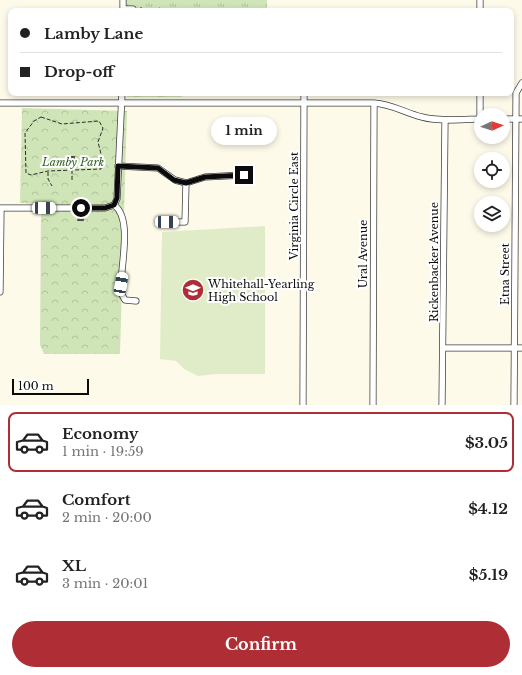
<!DOCTYPE html>
<meta charset="utf-8">
<style>
:root{--surface:#fff;--page:#f6f6f6;--text:#222;--muted:#767676;--line:#e0e0e0;--accent:#af2e35}
body{margin:0;font-family:"Libre Baskerville",serif;background:var(--page);color:var(--text);height:100vh;display:flex;flex-direction:column;font-size:15px;white-space:nowrap}
*{box-sizing:border-box;margin:0}
p{font-size:13px;color:var(--muted)}
.icon{flex:none;width:22px;height:22px;fill:none;stroke:currentColor;stroke-width:2;stroke-linecap:round;stroke-linejoin:round}
.map{position:relative;height:405px;overflow:hidden}
.side{display:flex;flex-direction:column;background:var(--surface);flex:1}
.side>*{flex:none}
.banner{position:absolute;left:8px;top:8px;width:506px;height:88px;border-radius:8px;box-shadow:0 2px 6px #0003;display:grid;align-content:center;height:88px;padding:0 12px;background:var(--surface)}
.needle{width:26px;rotate:86deg}
.tools{position:absolute;left:474px;top:108px;display:grid;gap:8px}
.tools a{display:grid;place-items:center;width:36px;height:36px;border-radius:50%;background:var(--surface);box-shadow:0 2px 6px #0003;font-size:20px}
.scale{position:absolute;left:12px;bottom:10px;width:77px;box-sizing:border-box;padding-left:4px;border:2px solid #0b0b0b;border-top:0;font-size:11px;line-height:14px;white-space:nowrap;color:#0b0b0b;-webkit-text-stroke:3px #fff;paint-order:stroke}
.end{position:absolute;width:18px;height:18px;margin:-9px;border:5px solid #0b0b0b;background:#fff;box-shadow:0 0 0 2px #fff}
.from{border-radius:50%}
.bubble{position:absolute;height:28px;border-radius:14px;background:var(--surface);box-shadow:0 2px 6px #0003;font-size:13px;font-weight:700;line-height:28px;text-align:center}
.car{position:absolute;width:12px;height:24px;margin:-12px -6px;border-radius:5px;box-shadow:0 0 3px 1px #0007;background:linear-gradient(#fff 24%,#345 0 40%,#fff 0 76%,#345 0 86%,#fff 0)}
.banner b{display:flex;align-items:center;gap:14px;height:38px;font-size:15px}
.banner b+b{border-top:1px solid var(--line)}
.banner i{width:10px;height:10px;background:var(--text)}
ul{padding:7px 0 0;list-style:none}
li{display:flex;align-items:center;gap:12px;height:60px;margin:0 8px 6px;padding:0 4px;border:2px solid transparent;border-radius:8px}
li div{flex:1}
li b{display:block;font-size:15px}
li em{font-style:normal;font-weight:700}
li.selected{border-color:var(--accent)}
li>.icon{width:36px;height:36px;stroke-width:1.5}
.primary-button{display:flex;gap:8px;margin-top:auto;padding:8px 12px}
.primary-button a{flex:1;height:46px;border-radius:24px;background:var(--accent);color:#fff;font-size:16px;font-weight:700;line-height:46px;text-align:center}
.map>svg:first-child{display:block}
</style>
<div class="map">
<svg width="522" height="405" viewBox="0 0 522 405">
<defs>
<pattern id="grass-tufts" width="24" height="20" patternUnits="userSpaceOnUse"><rect width="24" height="20" fill="#cfe5b7"/><path d="M3 7l-1-3M5 7V3M7 7l1-3M15 17l-1-3M17 17v-4M19 17l1-3" fill="none" stroke="#b0c39c"/></pattern>
<pattern id="park-crowns" width="20" height="18" patternUnits="userSpaceOnUse"><rect width="20" height="18" fill="#cfe5b7"/><path d="M2 6a3 3 0 1 1 6 0M12 15a3 3 0 1 1 6 0" fill="none" stroke="#b0c39c"/></pattern>
<pattern id="building-cross-hatch" width="8" height="8" patternUnits="userSpaceOnUse"><rect width="8" height="8" fill="#534c48"/><path d="M0 0l8 8M0 8l8-8" fill="none" stroke="#67615e"/></pattern>
</defs>
<rect width="100%" height="100%" fill="#fdfaea"/>
<path fill="url(#grass-tufts)" d="M126 0H267V11H126Z
M182 93V97H127L126 94Z"/>
<path fill="url(#park-crowns)" d="M22 108 127 111 120 354H44L40 345 41 204 20 203Z"/>
<path fill="#e0ecc8" d="M265 226V374H216L198 376 184 369 176 361 160 359 162 232Z"/>
<path fill="url(#building-cross-hatch)" d="M70 156H75V162H70Z
M78 217H84V221H77Z"/>
<g fill="none" stroke-linecap="round" stroke-linejoin="round">
<g stroke="#3e3e3e" stroke-width="7">
<path id="minor" d="M123 0V11
M123 9H133V11
M480 11V0
M480 93V119
M0 103H374C392 104 405 113 422 117 441 122 462 119 481 119
M503 119H522
M118 166 158 168 175 180 186 183 205 177 244 175
M114 205 117 199 122 93
M114 205C134 219 119 271 121 293L125 300 136 301
M0 208H105L114 205
M167 222H185L186 183
M0 292 1 208
M443 348H522
M303 405 304 93
M373 405 374 103
M442 405 445 120
M514 405 516 100V93L522 83"/>
</g>
<path stroke="#2d2d2d" stroke-width="1" stroke-dasharray="4 2" stroke-linecap="butt" d="M141 11V7
M152 11 160 8
M41 117 62 124 99 121 103 128 98 142 103 162 101 169 48 171 31 175 26 173 25 133 34 121Z
M48 172V179L52 186
M72 180V163L79 164"/>
<use href="#minor" stroke="#fff" stroke-width="5.5"/>
</g>
<g fill="none" stroke-linecap="round" stroke-linejoin="round">
<path stroke="#0b0b0b" stroke-width="5" d="M81 208H105L114 205 117 198 118 166 158 168 174 180 186 183 205 177 244 175"/>
</g>
<defs>
<g id="school-disc" transform="scale(1.15)"><circle r="9.5" fill="#af2e35" stroke="#fff"/><path d="M0-5L7-2L0 1L-7-2ZM-4 1L0 2.5L4 1V4Q0 6-4 4Z" fill="#fff"/></g>
</defs>
<g fill-rule="evenodd">
<use href="#school-disc" x="193" y="290"/>
</g>
<g text-anchor="middle" dominant-baseline="central" stroke-width="4" stroke-linejoin="round" paint-order="stroke">
<g font-size="11" font-style="italic" fill="#2e5d21" stroke="#fff">
<text x="73" y="162">Lamby Park</text>
</g>
<g font-size="11" fill="#0b0b0b" stroke="#fff">
<text transform="translate(294 206) rotate(-90)">Virginia Circle East</text>
<text transform="translate(363 254) rotate(-90)">Ural Avenue</text>
<text transform="translate(434 262) rotate(-90)">Rickenbacker Avenue</text>
<text transform="translate(505 274) rotate(-90)">Etna Street</text>
</g>
<g font-size="11" fill="#0b0b0b" stroke="#fff" text-anchor="start">
<text x="208" y="284">Whitehall-Yearling<tspan x="208" dy="13">High School</tspan></text>
</g>
</g>
</svg>
<div class="tools">
<a><svg class="needle" viewBox="-14 -14 28 28"><path d="M0-13l5 13h-10z" fill="#e53935"/><path d="M0 13l5-13h-10z" fill="#767676"/></svg></a>
<a><svg class="icon" aria-label="locate" viewBox="0 0 24 24"><circle cx="12" cy="12" r="6"/><path d="M12 2v4M12 18v4M2 12h4M18 12h4"/></svg></a>
<a><svg class="icon" aria-label="layers" viewBox="0 0 24 24"><path d="M12 4l9 5-9 5-9-5zM3 14l9 5 9-5"/></svg></a>
</div>
<div class="scale">100 m</div>
<i class="end from" style="left:81px;top:208px"></i>
<i class="end" style="left:244px;top:175px"></i>
<div class="bubble" style="left:211px;top:117px;width:66px">1 min</div>
<i class="car" style="left:44px;top:208px;rotate:90deg"></i>
<i class="car" style="left:167px;top:222px;rotate:91deg"></i>
<i class="car" style="left:121px;top:284px;rotate:10deg"></i>
<div class="banner">
<b><i class="from"></i>Lamby Lane</b>
<b><i></i>Drop-off</b>
</div>
</div>
<section class="side">
<ul>
<li class="selected"><svg class="icon" aria-label="car" viewBox="0 0 24 24"><path d="M5 17H2v-5l4-1 3-4h7l3 4 3 1v5h-3M9 17h6M6 11h13"/><circle cx="7" cy="17" r="2"/><circle cx="17" cy="17" r="2"/></svg><div><b>Economy</b><p>1 min · 19:59</p></div><em>$3.05</em></li>
<li><svg class="icon" aria-label="car" viewBox="0 0 24 24"><path d="M5 17H2v-5l4-1 3-4h7l3 4 3 1v5h-3M9 17h6M6 11h13"/><circle cx="7" cy="17" r="2"/><circle cx="17" cy="17" r="2"/></svg><div><b>Comfort</b><p>2 min · 20:00</p></div><em>$4.12</em></li>
<li><svg class="icon" aria-label="car" viewBox="0 0 24 24"><path d="M5 17H2v-5l4-1 3-4h7l3 4 3 1v5h-3M9 17h6M6 11h13"/><circle cx="7" cy="17" r="2"/><circle cx="17" cy="17" r="2"/></svg><div><b>XL</b><p>3 min · 20:01</p></div><em>$5.19</em></li>
</ul>
<div class="primary-button"><a>Confirm</a></div>
</section>
